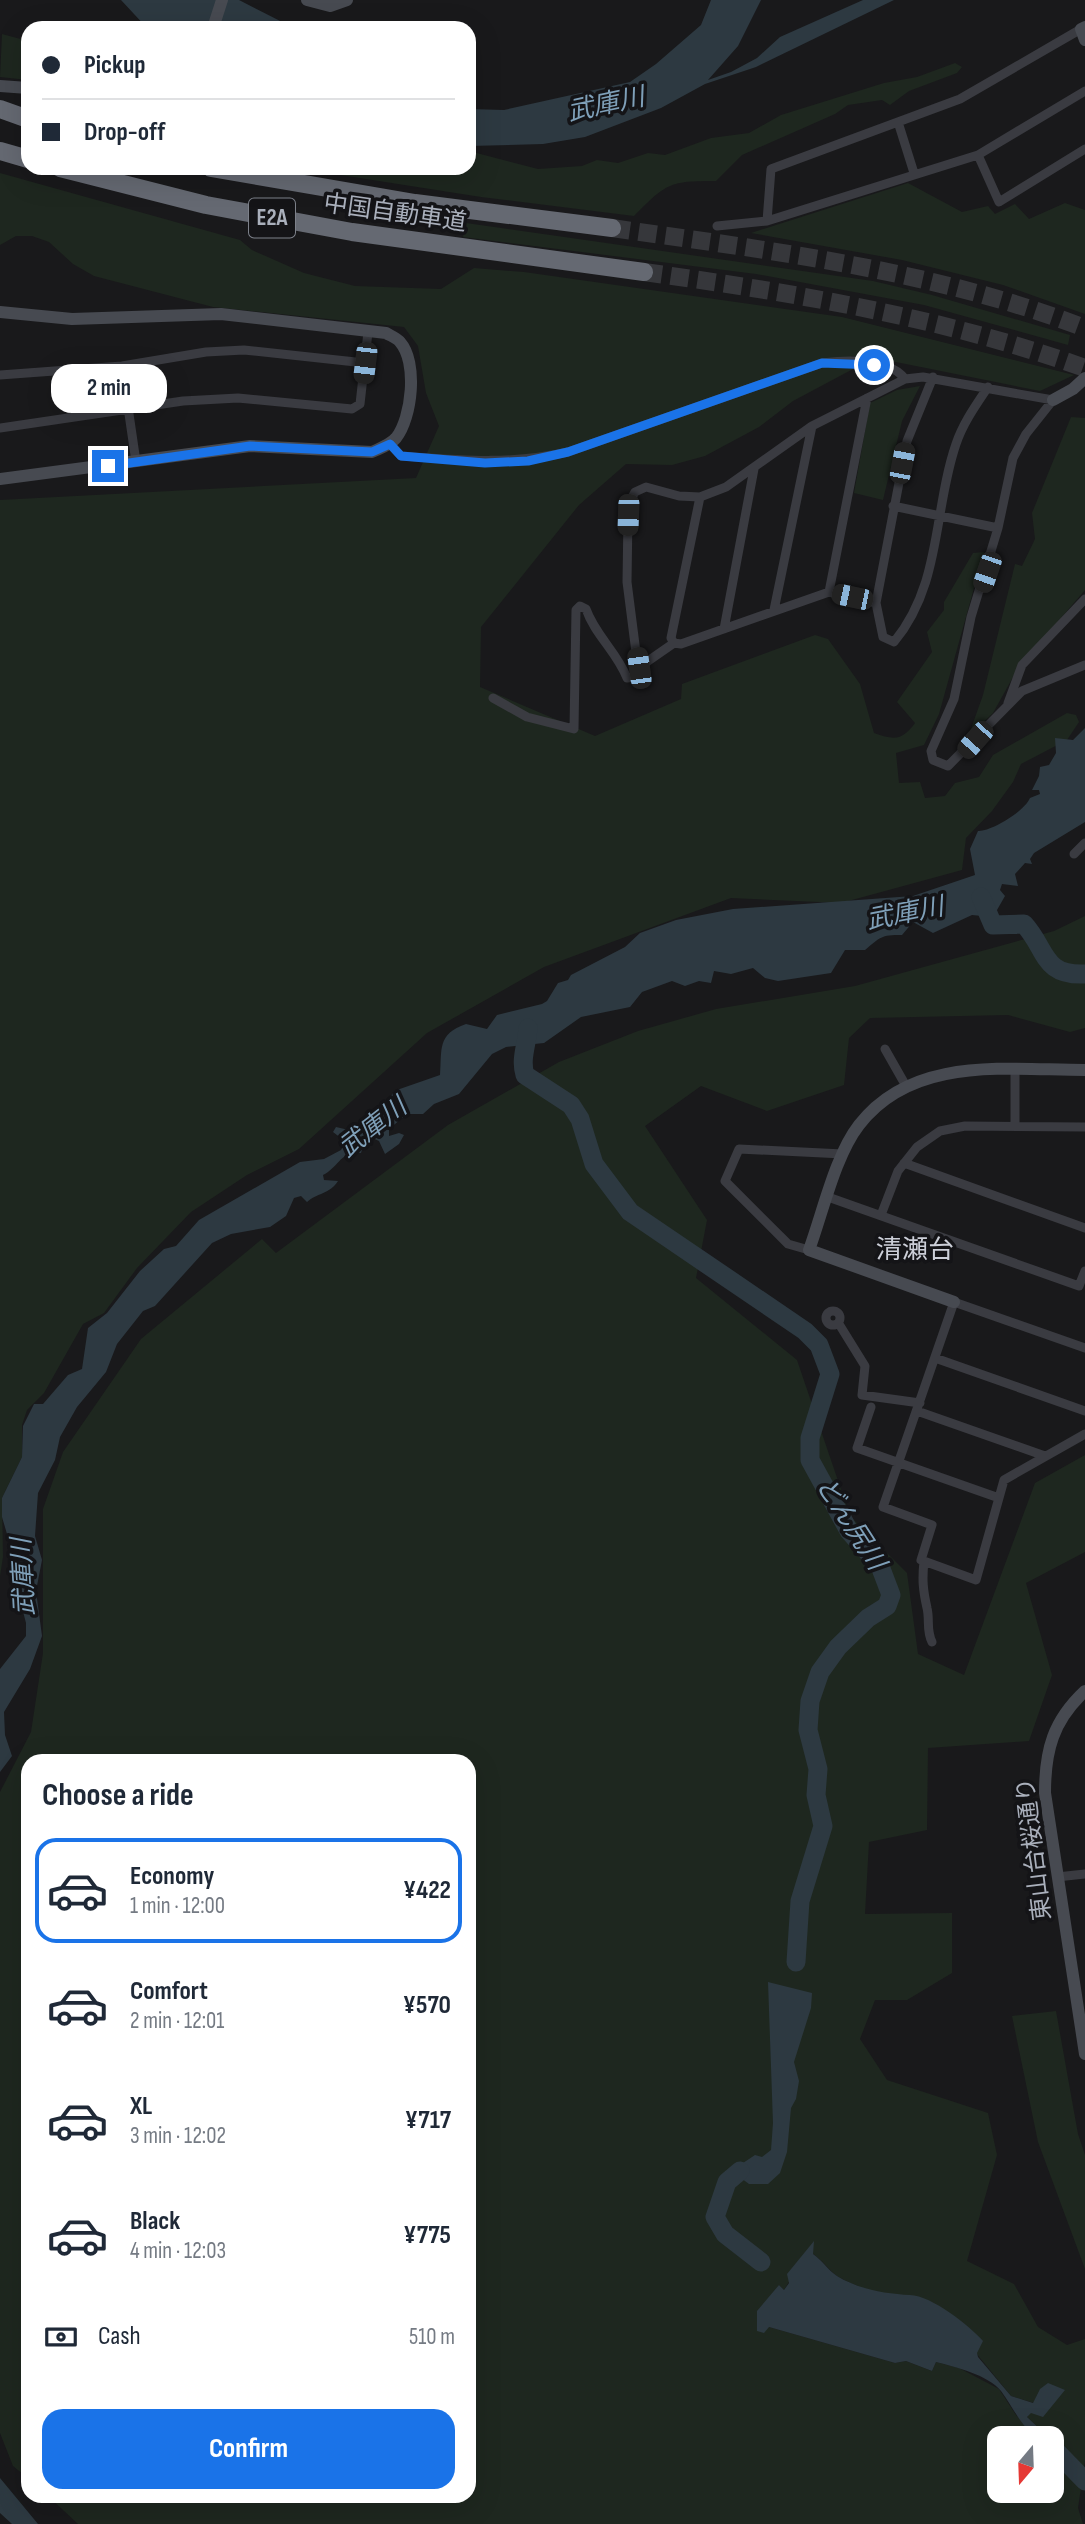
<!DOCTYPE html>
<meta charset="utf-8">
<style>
:root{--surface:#fff;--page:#f2f2f3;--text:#1f2937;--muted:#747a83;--line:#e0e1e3;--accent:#1a73e8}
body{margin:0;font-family:"Sofia Sans Condensed","Noto Sans JP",sans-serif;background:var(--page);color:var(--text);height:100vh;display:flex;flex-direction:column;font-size:26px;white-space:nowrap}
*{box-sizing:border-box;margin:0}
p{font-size:23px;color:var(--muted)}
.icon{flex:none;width:38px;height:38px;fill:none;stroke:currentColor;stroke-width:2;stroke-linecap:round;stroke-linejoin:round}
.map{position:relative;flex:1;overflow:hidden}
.side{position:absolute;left:21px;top:1754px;width:455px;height:749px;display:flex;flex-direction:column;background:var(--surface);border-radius:21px;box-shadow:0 7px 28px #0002}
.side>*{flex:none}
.top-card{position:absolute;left:21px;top:21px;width:455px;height:154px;border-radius:21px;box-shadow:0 7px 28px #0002;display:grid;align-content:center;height:154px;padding:0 21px;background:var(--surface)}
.needle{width:46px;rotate:199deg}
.controls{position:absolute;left:987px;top:2426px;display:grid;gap:14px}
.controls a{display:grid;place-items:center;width:77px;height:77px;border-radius:14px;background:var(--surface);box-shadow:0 7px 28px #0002;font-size:35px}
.end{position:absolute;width:32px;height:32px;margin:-16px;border:9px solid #1a73e8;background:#fff;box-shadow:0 0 0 4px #fff}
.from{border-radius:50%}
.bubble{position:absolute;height:49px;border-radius:21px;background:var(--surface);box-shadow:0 7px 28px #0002;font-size:23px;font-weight:700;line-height:49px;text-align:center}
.car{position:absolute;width:21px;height:42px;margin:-21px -10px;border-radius:9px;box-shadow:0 0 5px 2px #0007;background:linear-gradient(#222 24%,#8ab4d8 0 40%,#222 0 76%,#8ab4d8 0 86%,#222 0)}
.top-card b{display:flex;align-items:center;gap:24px;height:66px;font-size:26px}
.top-card b+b{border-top:2px solid var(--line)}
.top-card i{width:18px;height:18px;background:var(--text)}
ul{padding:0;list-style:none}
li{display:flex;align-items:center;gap:21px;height:105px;margin:0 14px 10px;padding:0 7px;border:4px solid transparent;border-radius:21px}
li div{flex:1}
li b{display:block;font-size:26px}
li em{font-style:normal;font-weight:700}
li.selected{border-color:var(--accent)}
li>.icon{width:63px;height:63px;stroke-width:1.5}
h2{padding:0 21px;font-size:32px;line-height:84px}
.pay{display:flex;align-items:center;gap:18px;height:77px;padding:0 21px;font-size:26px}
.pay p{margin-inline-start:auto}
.cta{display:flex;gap:14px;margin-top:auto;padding:14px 21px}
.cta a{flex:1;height:80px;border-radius:21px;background:var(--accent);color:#fff;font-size:28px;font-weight:700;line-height:80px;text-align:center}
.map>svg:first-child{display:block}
</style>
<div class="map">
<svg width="1085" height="2524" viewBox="0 0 1085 2524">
<rect width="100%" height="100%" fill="#19191b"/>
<path fill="#1e271f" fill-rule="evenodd" d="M2 34 28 41V80L0 77Z
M955 63 962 67 957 73 909 91 890 105 882 100 848 105 835 114 742 155 716 181C669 181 667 183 634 216L481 197 296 168H469V151L538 169 582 166 597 160 618 163 648 153 665 155 711 138 749 133 781 115 884 83 917 77Z
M0 173 240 240 252 250 304 273 355 286 441 289 474 268 524 272 842 317 1074 375 1040 391 891 361 851 356 853 369 793 401 759 427 705 456 672 465 626 464 579 505 481 627 480 687 595 736 681 699 682 684 815 635 828 639 860 684 874 733C894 740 902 741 915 723L897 702 932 652 927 632 944 610V602L973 553 984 552 939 714 924 745 896 753 899 783 920 782 925 798 945 796 955 783 979 777 993 755 1067 713 1076 715 1079 722 1067 740 1021 764 1013 782 992 811 966 838 962 870 841 903 731 898 544 967 427 1033 299 1149 247 1175 191 1212 137 1268 104 1313 83 1324 44 1393 27 1410 22 1425V1457L2 1498 3 1557 0 1576V500L416 478 439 426 426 393 418 346 404 327 213 307 94 276 73 264 49 242 32 236H16L0 245Z
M908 183 962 212 988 206 995 214 1015 204 1029 219 1065 203 1085 210V314L1003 285 902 260 751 233Z
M466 223 873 281 932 295 1070 335 1068 345 924 305 756 274 463 237Z
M920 386 902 421 883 500 854 493 870 403 897 390Z
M1071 417 1085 418V590L1018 668 993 713 968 737 983 695 1015 564 1022 566 1035 539 1032 513Z
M1085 916V1028L1070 1032 1008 1015 870 1018 849 1038 844 1085 767 1111 701 1086 645 1126 707 1220 696 1278 797 1360 850 1516 907 1573 918 1654 964 1675 1035 1483 1085 1455V1552L1026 1583 1052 1675 1029 1741 928 1748 927 1830 869 1842 865 1914 952 1913V1973L907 2000H875L860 2039 887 2080 988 2113 997 2155 967 2261 1014 2284 1038 2327 1067 2345 1085 2339V2461L1078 2508 1083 2524H78L48 2496H469V1760H28V2478L13 2466 0 2433V1792L31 1732 43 1653V1509L63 1452 141 1339 262 1239 276 1253 448 1125 559 1062 638 1031 716 1009 855 986 1054 931ZM813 2243V2254C822 2260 829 2270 837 2276 857 2288 888 2298 911 2295L976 2353 1011 2396 1034 2403 1040 2389 1027 2417 1043 2432 1039 2438H1052V2490H999V2438H1037L1016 2415 999 2389 959 2368 936 2362 932 2371 906 2361 895 2363 769 2327 779 2285 784 2290Z
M1056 2011 1078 2134 1085 2155V2269L1038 2142 1012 2016Z"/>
<path fill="#2d3941" d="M121 0H239L294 28H147Z
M711 0H761L738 46 708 80 731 72 757 58 780 37 863 0H894L756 67 705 84 661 108 585 137 543 144 469 146V109L504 110 630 82 656 64 701 25Z
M1085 728V822L1034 853 1030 859 1032 864 1025 863 1015 874 1018 886 1002 884 1000 890 1005 896 993 917 972 915 933 933 913 922 902 935C880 935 881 937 865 950H845L831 973 778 981 765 978 753 968 731 974 714 971 711 983 699 981 685 986 672 981 642 992 630 1007 581 1017 544 1043 506 1047 492 1054 459 1094 434 1104 423 1114H407L389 1129V1136L399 1133 404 1135 399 1144 385 1154 379 1141 366 1135 361 1153C342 1149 338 1168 323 1175L324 1180 338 1181C330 1194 317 1193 307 1202L301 1196 294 1198 286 1216 270 1227 231 1234 212 1243 155 1306 143 1311 117 1344 106 1372 77 1407 60 1437 55 1460 38 1493 35 1536 42 1560 36 1591 42 1636 30 1669 4 1712 5 1735 12 1756 0 1772V1669L26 1636V1623L13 1573 12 1551 2 1517V1498L22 1457 23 1426 34 1404H43L68 1375 82 1369 88 1328 107 1313 140 1271 164 1249 176 1246 199 1220 300 1162 324 1159 341 1150 346 1142 333 1132 336 1127 361 1133 374 1125 394 1091 440 1075C442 1049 437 1034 466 1024L487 1029 497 1015 542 1004 547 1001 558 983 568 980 571 975 625 947 640 933 676 920 733 909 913 896 975 875 970 849 978 831C990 832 1024 812 1030 798L1040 794 1039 790H1032L1039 776 1040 767 1049 765 1056 753 1055 738 1073 740Z
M768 1982 812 1993 811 2008 794 2062 799 2081 796 2099 791 2108 787 2152 780 2173 768 2184H749L741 2178 740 2165 755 2155 762 2157 771 2150 773 2123Z
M814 2241 813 2254C822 2260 828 2270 837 2276 858 2289 886 2294 910 2295 932 2296 969 2325 983 2341L977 2353 978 2357 1011 2396 1033 2403 1040 2389 1048 2383 1065 2390 1043 2417 1031 2413 1027 2417 1043 2432 1039 2438C1022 2429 1013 2407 1001 2391 988 2375 956 2367 936 2362L932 2371 906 2361 895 2363 769 2327 764 2333 757 2331V2311L779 2285 784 2290 789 2283 787 2274Z
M0 2478 38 2524H12L0 2513Z"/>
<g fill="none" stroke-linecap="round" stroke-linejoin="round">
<path stroke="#2d3941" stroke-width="19" d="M981 897 993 925 1024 924C1047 949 1042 976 1085 974
M528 1028C527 1045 520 1059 525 1075L571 1105 580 1119 594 1164 630 1212 805 1331 819 1345 830 1374 810 1438V1460L849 1531 880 1566 891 1595 887 1606 868 1618 838 1647 820 1672 810 1701 808 1730 818 1769 816 1795 823 1826 800 1901 796 1962
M740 2171 727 2182 715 2217 725 2234 761 2262
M1052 2447 1085 2481"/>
<path stroke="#36373b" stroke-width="18" stroke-dasharray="18 9" stroke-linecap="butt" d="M612 228C772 251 933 270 1085 328
M644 272C794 293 942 317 1085 368"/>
<path stroke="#3a3b41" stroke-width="9" d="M898 122 914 173
M978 155 999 202 1085 149
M767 221 978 155 1085 91
M717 226 767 221 771 169 960 99 1081 29
M122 366 136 462
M0 375 122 366 206 352 244 350 365 363
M0 428 183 401 238 398 352 409 360 404 368 332
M390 444 401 456C459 460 511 465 568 452L822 363C847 360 889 358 905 379
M700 497 671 638 674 643 681 644 829 592 876 603 907 441 933 377
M893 506 998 528
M829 592 867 398
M876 603 883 637 894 642C942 584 933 511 956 444 963 423 976 405 988 387
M774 610 812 426
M724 629 754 469
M638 668 674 643
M493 698 527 717 574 729 576 610 580 606 586 609C595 635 617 652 627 678L636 677 638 668 627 582 628 515 630 501 635 492 646 487 679 496 700 497 726 487 812 426 905 379 923 377 1053 400 1026 434 1013 458 998 528 971 617 954 699 931 751 933 760 948 766 1022 691 1085 665
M1008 703 1022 665 1085 599
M1074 854 1085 843
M885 1049 906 1086
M1015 1126V1070
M904 1163 1085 1228
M828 1197 1079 1286 1085 1271
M881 1215 898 1171 917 1147 940 1131 965 1126 1085 1127
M809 1250 788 1244 725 1181 739 1149 843 1154
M826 1318a7 7 0 1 1 14 0a7 7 0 1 1-14 0Z
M839 1324 865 1366 862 1395 920 1403
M1085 1348 954 1302 883 1507 932 1525 921 1560 976 1580 1004 1480 1085 1434
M935 1358 1085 1411
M871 1407 857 1448 999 1498
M917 1411 1045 1456
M924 1561C922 1580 923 1590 927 1608 930 1620 926 1630 932 1642
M1057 1877 1085 1874"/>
<path stroke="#474a51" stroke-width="12" d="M307 0 330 6 347 0
M1085 27 1081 29 1085 40
M213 28 222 0
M0 86 28 88
M0 312 72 319 221 314 386 333C391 336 397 338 400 342 418 362 412 418 396 438 390 445 380 448 372 452L250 446 0 479
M1053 400 1073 389 1085 378
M954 1302 809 1250C823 1212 835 1156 859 1125 913 1055 1007 1070 1085 1070
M1085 1691C1053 1721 1045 1750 1045 1793L1085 2054"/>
<path stroke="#656972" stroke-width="18" d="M0 109 28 119
M0 151 28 159
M60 168 206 205 352 232 644 272
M211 168 415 203 612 228"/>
</g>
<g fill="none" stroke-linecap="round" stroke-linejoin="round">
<path stroke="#1a73e8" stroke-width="9" d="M108 466 250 446 372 452 390 444 401 456 485 463 528 461 568 452 822 363 874 365"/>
</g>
<g text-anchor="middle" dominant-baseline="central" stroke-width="7" stroke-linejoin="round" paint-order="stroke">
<rect fill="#141417" stroke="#7d818a" stroke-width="2" x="249" y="198.5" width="46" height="39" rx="5"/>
<g font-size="23" font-weight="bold" fill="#aab0bc">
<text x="272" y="218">E2A</text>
</g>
<g font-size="24" fill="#aab0bc" stroke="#141417">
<text transform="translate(395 213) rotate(8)">中国自動車道</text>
<text transform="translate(1034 1849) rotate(-97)">東山台桜通り</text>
</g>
<g font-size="26" font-style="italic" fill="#7fa0b9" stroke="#141417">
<text transform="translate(606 105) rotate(-12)">武庫川</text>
<text transform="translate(905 914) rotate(-11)">武庫川</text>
<text transform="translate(373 1128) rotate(-38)">武庫川</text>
<text transform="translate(850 1524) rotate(57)">どん尻川</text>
<text transform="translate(24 1577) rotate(-93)">武庫川</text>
</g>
<g font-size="26" fill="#cccfd8" stroke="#141417">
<text x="915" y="1250">清瀬台</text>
</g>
</g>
</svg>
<div class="controls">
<a><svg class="needle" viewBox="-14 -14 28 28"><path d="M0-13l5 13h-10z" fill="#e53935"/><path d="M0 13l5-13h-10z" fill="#747a83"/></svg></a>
</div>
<i class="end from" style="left:874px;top:365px"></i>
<i class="end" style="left:108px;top:466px"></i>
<div class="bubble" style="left:51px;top:364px;width:116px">2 min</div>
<i class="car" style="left:365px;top:363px;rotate:187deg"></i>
<i class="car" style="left:902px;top:463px;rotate:11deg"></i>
<i class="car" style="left:628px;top:515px;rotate:182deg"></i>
<i class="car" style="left:987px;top:572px;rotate:199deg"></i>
<i class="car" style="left:852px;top:597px;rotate:282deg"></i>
<i class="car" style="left:639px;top:668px;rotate:352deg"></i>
<i class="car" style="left:975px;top:740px;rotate:222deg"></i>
<div class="top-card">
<b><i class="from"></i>Pickup</b>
<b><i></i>Drop-off</b>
</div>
<section class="side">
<h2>Choose a ride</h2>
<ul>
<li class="selected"><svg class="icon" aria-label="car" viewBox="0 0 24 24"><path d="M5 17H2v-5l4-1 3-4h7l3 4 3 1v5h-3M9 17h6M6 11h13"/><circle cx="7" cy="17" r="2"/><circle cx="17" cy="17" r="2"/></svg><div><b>Economy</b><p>1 min · 12:00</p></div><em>¥422</em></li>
<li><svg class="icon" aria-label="car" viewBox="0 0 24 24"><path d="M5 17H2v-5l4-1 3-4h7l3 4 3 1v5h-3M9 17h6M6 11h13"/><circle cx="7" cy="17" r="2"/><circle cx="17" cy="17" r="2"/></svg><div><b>Comfort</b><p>2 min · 12:01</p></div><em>¥570</em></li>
<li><svg class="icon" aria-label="car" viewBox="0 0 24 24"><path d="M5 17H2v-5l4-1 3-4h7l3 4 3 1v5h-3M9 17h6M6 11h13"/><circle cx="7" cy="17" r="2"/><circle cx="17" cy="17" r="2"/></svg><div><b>XL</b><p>3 min · 12:02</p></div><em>¥717</em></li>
<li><svg class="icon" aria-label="car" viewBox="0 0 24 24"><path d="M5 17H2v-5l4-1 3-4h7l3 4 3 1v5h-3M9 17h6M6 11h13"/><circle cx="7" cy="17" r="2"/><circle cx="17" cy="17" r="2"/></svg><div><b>Black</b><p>4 min · 12:03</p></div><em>¥775</em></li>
</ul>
<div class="pay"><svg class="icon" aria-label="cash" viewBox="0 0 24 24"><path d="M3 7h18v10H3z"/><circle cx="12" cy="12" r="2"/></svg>Cash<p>510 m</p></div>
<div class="cta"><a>Confirm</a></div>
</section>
</div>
